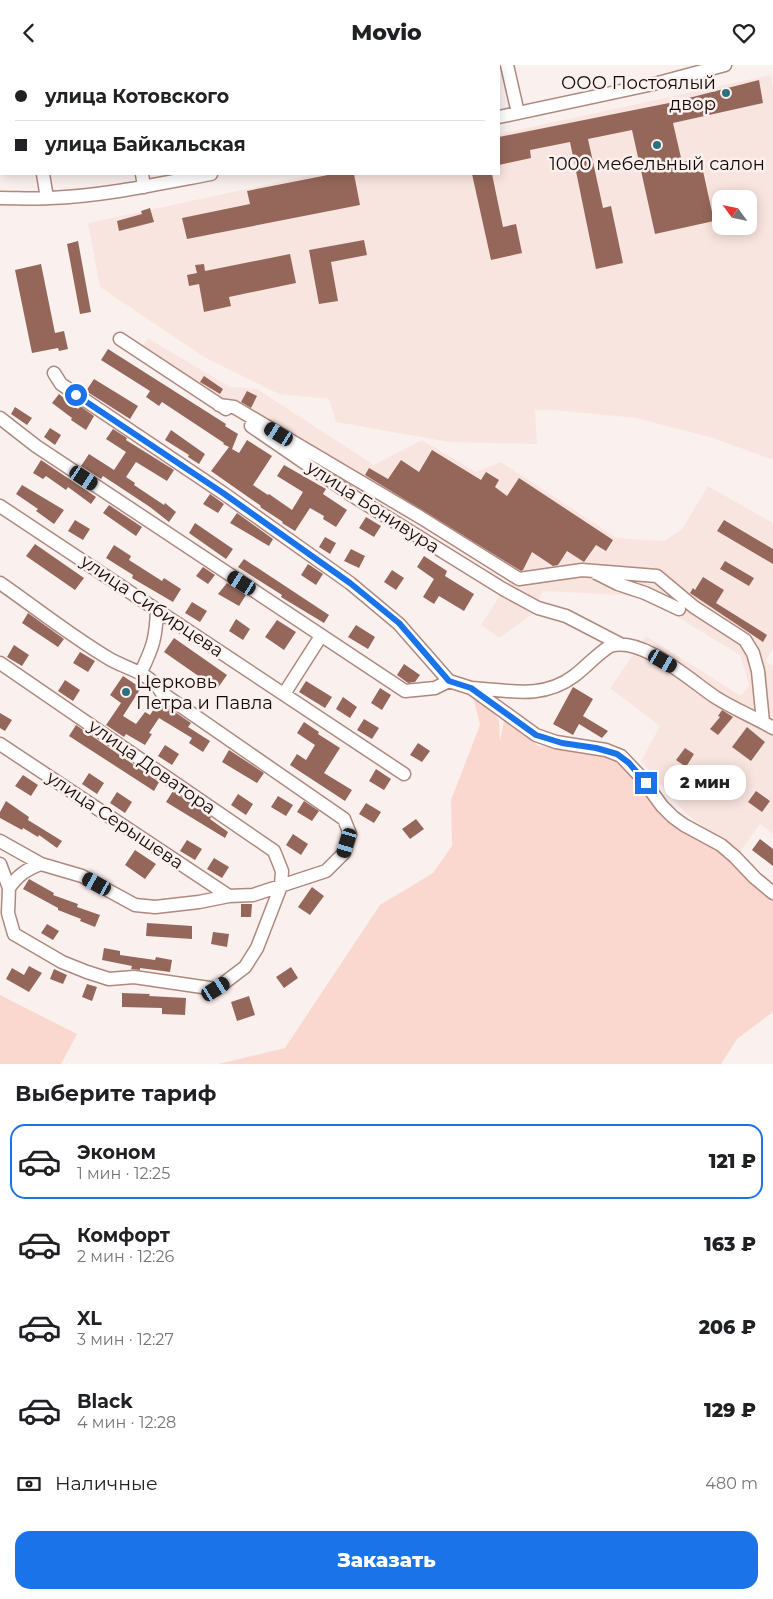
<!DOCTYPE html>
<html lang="ru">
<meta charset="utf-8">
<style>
:root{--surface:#fff;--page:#f2f2f2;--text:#202124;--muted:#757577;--line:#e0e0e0;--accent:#1a73e8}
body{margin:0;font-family:Montserrat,sans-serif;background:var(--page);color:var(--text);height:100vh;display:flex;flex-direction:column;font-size:19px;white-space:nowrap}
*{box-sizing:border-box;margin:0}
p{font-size:16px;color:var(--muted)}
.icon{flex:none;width:28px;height:28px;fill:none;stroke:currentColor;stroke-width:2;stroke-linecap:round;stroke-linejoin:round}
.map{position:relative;height:999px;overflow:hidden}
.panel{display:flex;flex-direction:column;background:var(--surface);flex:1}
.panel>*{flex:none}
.guide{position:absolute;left:0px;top:0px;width:500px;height:110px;box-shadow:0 2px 12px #0003;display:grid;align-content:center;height:110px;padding:0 15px;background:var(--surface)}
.needle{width:32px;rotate:303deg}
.fabs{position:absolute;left:712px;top:125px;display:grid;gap:10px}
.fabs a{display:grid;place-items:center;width:45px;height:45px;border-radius:10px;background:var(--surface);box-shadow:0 2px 12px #0003;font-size:25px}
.end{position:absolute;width:22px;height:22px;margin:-11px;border:6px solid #1a73e8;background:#fff;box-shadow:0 0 0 2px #fff}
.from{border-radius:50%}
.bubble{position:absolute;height:35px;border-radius:15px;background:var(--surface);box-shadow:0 2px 12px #0003;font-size:16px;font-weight:800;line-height:35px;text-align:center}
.car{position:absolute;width:15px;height:30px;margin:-15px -8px;border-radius:6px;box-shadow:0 0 4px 1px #0007;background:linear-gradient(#222 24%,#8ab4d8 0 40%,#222 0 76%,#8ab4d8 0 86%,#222 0)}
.guide b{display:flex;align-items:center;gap:18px;height:48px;font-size:19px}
.guide b+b{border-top:1px solid var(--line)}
.guide i{width:12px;height:12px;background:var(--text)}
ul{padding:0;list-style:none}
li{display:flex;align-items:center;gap:15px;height:75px;margin:0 10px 8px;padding:0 5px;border:2px solid transparent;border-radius:15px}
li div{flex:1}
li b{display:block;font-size:19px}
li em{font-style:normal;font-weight:800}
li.selected{border-color:var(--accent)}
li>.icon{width:45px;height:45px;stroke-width:1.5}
h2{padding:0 15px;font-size:22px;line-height:60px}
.pay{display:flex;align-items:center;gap:12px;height:55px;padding:0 15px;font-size:19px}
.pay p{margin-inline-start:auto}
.button{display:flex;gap:10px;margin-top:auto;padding:10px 15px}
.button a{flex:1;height:58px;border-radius:15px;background:var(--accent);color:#fff;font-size:20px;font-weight:800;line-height:58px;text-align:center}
header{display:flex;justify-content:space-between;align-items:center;height:65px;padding:0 15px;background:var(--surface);font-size:22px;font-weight:800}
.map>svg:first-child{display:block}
</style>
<header><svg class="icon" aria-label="back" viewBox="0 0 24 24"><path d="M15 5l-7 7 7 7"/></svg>Movio<svg class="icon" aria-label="heart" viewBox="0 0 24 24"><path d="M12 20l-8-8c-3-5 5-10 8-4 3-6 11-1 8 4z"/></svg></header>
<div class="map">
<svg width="773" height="999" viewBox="0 0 773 999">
<rect width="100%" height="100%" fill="#faf1ef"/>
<path fill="#f9e5df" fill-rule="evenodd" d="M771 10 773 25V395L713 373 636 353 553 345H535L537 379 449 377 336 357 329 334 279 329 204 292 100 222 88 158 316 109H499V69ZM721 134H749V161H721Z
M148 273 230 322 257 324 374 400 422 375 476 407 501 397 617 473 664 476 682 464 708 421 773 458V582L766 596 773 601V769L760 759 739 788 686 749 641 696 660 661 610 623 646 571 741 631 749 620 740 590 651 536 622 530 543 526 534 548 499 573 481 560 510 515 210 329 141 284Z"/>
<path fill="#fad8d0" d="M471 623 493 647 499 656 500 677 504 656 509 657 538 681 559 682 594 688 621 695 633 708 773 834V947L737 974 721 999H218L285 983 380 840 433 808 452 781 451 735 480 660Z
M0 930 77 969 61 999H0Z"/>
<path fill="#95675b" d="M759 15 763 38 673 58 682 97 690 95 691 99H693L695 107 703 106 714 156 655 169 632 65 588 74 603 143 611 141 623 198 596 204 570 77 530 85 531 93 499 100V72L669 38Z
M333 109H354L360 140 187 174 182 153 250 139 247 126Z
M472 109H492L503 162 516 159 522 188 491 195Z
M150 143 154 157 119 166 117 156 142 149 141 146Z
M364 175 367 190 331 197 338 236 319 239 309 185Z
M78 176 91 247 80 249 67 179Z
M290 189 296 218 229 232 231 241 204 247 199 219 189 221 187 210 197 208 195 200 204 199 205 206Z
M41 199 55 268 64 266 68 284 59 286 58 283 32 288 15 205Z
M108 284 226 359 225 361 238 369 232 384 239 388 247 375 272 391 253 420 268 430 269 429 292 445 303 427 277 411 284 400 326 424 323 429 347 445 336 462 323 454 324 451 310 443 295 466 282 458 283 457 260 442 261 441 211 406 229 382 223 379 224 378 162 337 159 341 146 332 150 326 101 295Z
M204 311 223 324 220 329 200 317Z
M94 314 138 341 130 354 86 326Z
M247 326 257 331 251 343 241 337Z
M59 329 78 344 80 341 94 351 86 365 71 355 72 353 52 338Z
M15 342 32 353 27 360 11 349Z
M50 363 61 370 55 380 44 372Z
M113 364 127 373 126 375 174 405 167 416 136 397 126 412 135 418 134 420 164 440 165 438 176 447 169 457 150 442 103 411 101 414 81 401 89 389 114 405 126 387 106 374Z
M171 365 205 389 199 399 188 392 189 390 165 375Z
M432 385 481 415 486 407 499 415 495 422 507 431 519 413 613 475 606 486 596 480 584 497 567 486 558 500 553 501 532 487 523 505 521 506 365 410 369 403 388 414 401 395 419 407Z
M41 395 96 432 91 439 68 422 66 425 46 411 43 414 33 408Z
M22 420 64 445 54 459 36 446 38 444 16 429Z
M210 429 224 439 218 448 203 439Z
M109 440 142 462 136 471 103 448Z
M237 448 273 474 269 481 230 458Z
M366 452 381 461 374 472 359 463Z
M75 455 90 464 83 475 68 466Z
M724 455 773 484V499L717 466Z
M195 458 233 484 226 494 189 468Z
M325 472 336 478 330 489 319 482Z
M35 479 84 513 75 525 26 491Z
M114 480 131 491 129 495 162 516 164 513 181 524 173 537 132 513 133 510 106 493Z
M351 484 365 491 359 503 344 496Z
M424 491 447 506 445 511 474 529 464 546 439 531 434 539 423 532 434 514 417 502Z
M244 494 329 550 324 558 281 532 282 530 238 502Z
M725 496 754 513 749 521 720 504Z
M308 499 323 509 316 520 301 510Z
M203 502 215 510 208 519 196 511Z
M392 505 404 513 396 525 384 517Z
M703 512 724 525 716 538 767 570 763 577 690 528 693 523 695 525Z
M227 518 246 530 239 541 218 529Z
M192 537 207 546 200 557 185 548Z
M28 548 64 574 58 582 22 558Z
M236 554 250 564 243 575 229 566Z
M277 555 296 567 284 585 265 572Z
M356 560 375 572 368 584 348 572Z
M174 573 227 610 217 624 164 587Z
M14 580 29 590 22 601 7 592Z
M80 587 95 596 88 607 73 598Z
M404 599 420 610 415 617 408 618 397 610Z
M123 611 141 623 123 651 136 659 145 647 150 650 159 636 191 658 188 662 210 676 203 687 189 678 192 673 159 653 149 668 152 669 145 680 126 669 124 672 106 660 121 638 110 630Z
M65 615 80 625 73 636 58 626Z
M306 616 332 632 325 643 299 627Z
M573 622 593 634 583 651 608 666 602 673 579 659 573 670 553 659Z
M380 623 391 630 382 645 371 638Z
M343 632 357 642 350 653 336 644Z
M722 645 733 652 718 670 710 664 720 652 718 651Z
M0 648 12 655 5 666 0 663Z
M364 654 379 663 372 674 357 665Z
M304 657 319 667 318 669 340 683 324 708 352 725 345 736 290 700 297 689 306 695 315 680 297 668Z
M76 660 159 717 154 726 69 671Z
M747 662 765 677 751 696 732 682Z
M418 678 430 686 422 697 410 690Z
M165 680 179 689 172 700 158 691Z
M685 683 694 689 686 702 676 695Z
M229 685 264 708 257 718 222 697Z
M376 704 391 714 384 725 369 716Z
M89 708 104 718 97 729 82 719Z
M23 710 38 720 31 731 15 721Z
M173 726 211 752 210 754 228 767 225 773 166 737Z
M756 726 770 736 762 747 748 737Z
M117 727 132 737 125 748 110 738Z
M238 729 253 739 246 750 231 740Z
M278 731 293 740 286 751 271 742Z
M6 736 29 752 28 755 62 776 57 783 39 770 38 772 23 763 22 765 0 753V747Z
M304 736 319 746 312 756 297 747Z
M366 738 381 747 374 758 359 749Z
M416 754 424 764 410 774 402 764Z
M293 769 308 779 301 790 286 780Z
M760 774 773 784V801L752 785Z
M187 775 202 784 195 795 180 786Z
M135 785 156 799 145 814 125 800Z
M214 793 229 802 222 813 207 804Z
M29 814 54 828 53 830 78 839 77 842 100 850 95 862 80 856 81 854 58 845V843L23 824Z
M312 822 324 831 310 850 298 842Z
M241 839H252L251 852H241Z
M147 858 192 861V874L146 871Z
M47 859 59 866 53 875 41 868Z
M213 867 229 869 227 882 211 879Z
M104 883 120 886V890L155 895 156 892 172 895 170 907 140 903V905L131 904 132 901 102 895Z
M29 901 42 908 29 927 6 914 12 903 24 910Z
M291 902 298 913 284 923 276 912Z
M54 904 67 910 63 919 50 914Z
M87 919 97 922 92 936 82 932Z
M122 928 150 929 149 931 186 933 185 950 162 949V943L122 942Z
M249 931 255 950 237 956 231 937Z"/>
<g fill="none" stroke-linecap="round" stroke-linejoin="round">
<g stroke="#af887e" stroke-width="15">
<path id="minor" d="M37 0V1
M124 0V1
M317 0 318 1
M360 0V1
M507 0 518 48
M459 1 464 0
M499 52 658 18 725 0
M43 109 47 133
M142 109 144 122
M0 133C17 133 34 134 50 133 104 131 158 119 211 109
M120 274 226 344
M54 308 61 319 223 428 350 518 399 559 449 616
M219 340 234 342 420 452 519 514 582 505 657 511 694 542 745 575 753 588 758 606 763 657
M0 353 36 381 405 626 435 623 449 616
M251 361 353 431 503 524 538 543 566 551 620 579
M0 441 404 709
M596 508 618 519 645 528 679 544
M0 518C36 543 71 571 108 593 128 605 148 606 162 628L344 754 350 769 344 788 326 806 253 830 229 831 199 837 155 842 135 840 82 811 41 799 0 776
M0 598 274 786 282 806 281 821 257 883 245 902 216 924 134 912 109 914 87 907 62 897 14 869 8 848 9 823 0 799
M141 607C153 582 156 573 157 545
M449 616 471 623 536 670 556 677 606 685 621 691 640 711 662 741 673 752 684 760 721 780 735 792 755 813 773 828
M471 623C508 625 542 635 574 611 586 602 596 590 610 581 642 571 690 615 715 632 734 644 754 652 773 663
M284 629 321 571
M0 679 229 831
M9 823C18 810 27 804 41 799"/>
</g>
<use href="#minor" stroke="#fff" stroke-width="12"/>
</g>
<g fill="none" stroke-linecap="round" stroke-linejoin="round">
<path stroke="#1a73e8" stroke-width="6" d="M76 330 223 428 350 518 399 558 449 616 471 623 536 670 562 678 596 683 617 689 629 698 646 718"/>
</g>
<g fill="#2c7181" stroke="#faf1ef" stroke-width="2">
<circle cx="726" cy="28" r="5"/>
<circle cx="657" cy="80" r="5"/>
<circle cx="126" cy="627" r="5"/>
</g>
<g text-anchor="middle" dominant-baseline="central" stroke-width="5" stroke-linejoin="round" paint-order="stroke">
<g font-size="18" fill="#150805" stroke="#faf1ef" text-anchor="end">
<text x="716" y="18">ООО Постоялый<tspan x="716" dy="21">двор</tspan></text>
<text x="657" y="99" text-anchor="middle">1000 мебельный салон</text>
<text x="136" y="617" text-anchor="start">Церковь<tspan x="136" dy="21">Петра и Павла</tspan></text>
</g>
<g font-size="18" fill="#150805" stroke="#faf1ef">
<text transform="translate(373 442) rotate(33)">улица Бонивура</text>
<text transform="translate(152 541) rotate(34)">улица Сибирцева</text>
<text transform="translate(152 702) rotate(35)">улица Доватора</text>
<text transform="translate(115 755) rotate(34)">улица Серышева</text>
</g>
</g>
</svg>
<div class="fabs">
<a><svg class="needle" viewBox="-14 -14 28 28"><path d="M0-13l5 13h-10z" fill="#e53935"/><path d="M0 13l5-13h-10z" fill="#757577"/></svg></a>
</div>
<i class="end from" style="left:76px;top:330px"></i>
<i class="end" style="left:646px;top:718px"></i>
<div class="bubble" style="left:664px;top:700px;width:82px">2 мин</div>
<i class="car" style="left:279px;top:369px;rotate:301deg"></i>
<i class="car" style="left:84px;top:413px;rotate:124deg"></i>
<i class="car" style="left:242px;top:518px;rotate:303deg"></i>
<i class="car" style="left:663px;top:596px;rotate:120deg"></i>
<i class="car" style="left:347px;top:778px;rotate:197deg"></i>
<i class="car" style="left:97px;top:819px;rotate:299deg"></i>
<i class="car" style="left:216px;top:924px;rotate:57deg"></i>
<div class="guide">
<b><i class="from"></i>улица Котовского</b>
<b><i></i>улица Байкальская</b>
</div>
</div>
<section class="panel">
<h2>Выберите тариф</h2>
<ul>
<li class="selected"><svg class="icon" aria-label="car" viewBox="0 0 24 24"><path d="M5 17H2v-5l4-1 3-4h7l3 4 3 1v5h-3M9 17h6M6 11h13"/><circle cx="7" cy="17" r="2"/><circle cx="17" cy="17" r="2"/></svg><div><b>Эконом</b><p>1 мин · 12:25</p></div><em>121 ₽</em></li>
<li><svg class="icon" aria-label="car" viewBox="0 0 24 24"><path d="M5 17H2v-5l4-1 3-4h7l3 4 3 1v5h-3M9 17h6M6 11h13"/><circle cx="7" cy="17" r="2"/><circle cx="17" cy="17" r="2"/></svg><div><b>Комфорт</b><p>2 мин · 12:26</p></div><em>163 ₽</em></li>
<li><svg class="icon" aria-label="car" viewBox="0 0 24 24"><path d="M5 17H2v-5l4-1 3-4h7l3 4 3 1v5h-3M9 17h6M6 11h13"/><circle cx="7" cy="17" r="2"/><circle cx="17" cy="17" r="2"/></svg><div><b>XL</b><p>3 мин · 12:27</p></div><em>206 ₽</em></li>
<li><svg class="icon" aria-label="car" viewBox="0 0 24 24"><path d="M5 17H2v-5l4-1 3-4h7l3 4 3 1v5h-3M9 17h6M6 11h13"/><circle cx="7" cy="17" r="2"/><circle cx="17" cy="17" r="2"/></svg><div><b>Black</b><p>4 мин · 12:28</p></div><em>129 ₽</em></li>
</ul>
<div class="pay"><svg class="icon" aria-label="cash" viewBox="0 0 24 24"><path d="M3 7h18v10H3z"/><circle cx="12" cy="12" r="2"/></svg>Наличные<p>480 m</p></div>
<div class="button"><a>Заказать</a></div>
</section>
